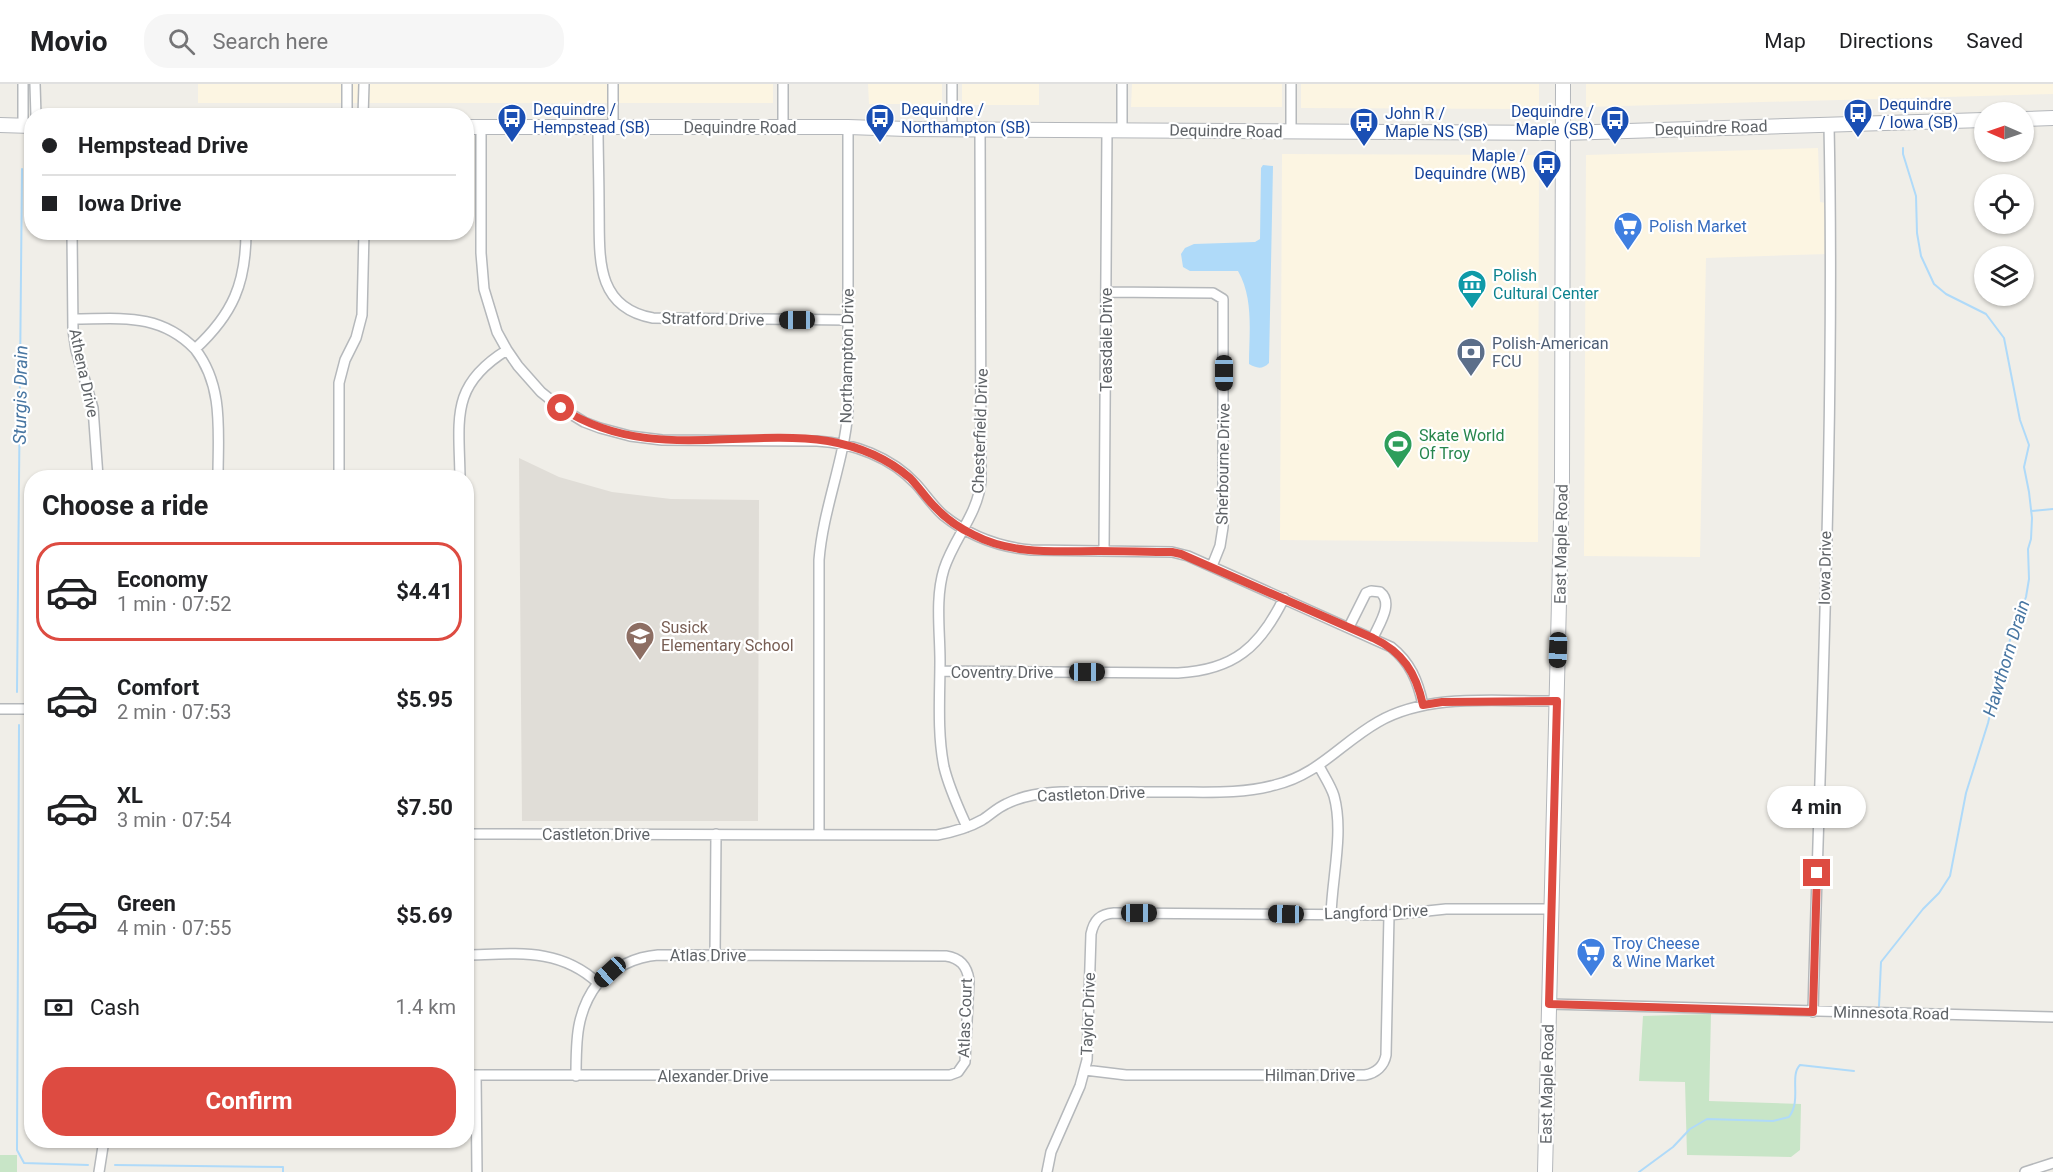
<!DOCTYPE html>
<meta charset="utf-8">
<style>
:root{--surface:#fff;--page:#f6f6f6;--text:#202124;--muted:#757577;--line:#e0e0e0;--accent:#dd4b41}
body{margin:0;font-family:Roboto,sans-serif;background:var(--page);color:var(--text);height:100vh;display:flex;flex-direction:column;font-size:22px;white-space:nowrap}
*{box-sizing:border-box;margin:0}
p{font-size:20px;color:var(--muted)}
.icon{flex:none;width:33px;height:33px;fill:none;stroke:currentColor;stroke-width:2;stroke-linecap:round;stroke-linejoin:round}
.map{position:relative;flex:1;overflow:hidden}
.sheet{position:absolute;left:24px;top:386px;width:450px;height:678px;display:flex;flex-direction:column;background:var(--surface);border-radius:24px;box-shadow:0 2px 4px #0004}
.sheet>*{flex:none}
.guide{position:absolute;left:24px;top:24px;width:450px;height:132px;border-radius:24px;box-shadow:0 2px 4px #0004;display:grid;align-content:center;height:132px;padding:0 18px;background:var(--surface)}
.needle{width:39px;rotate:272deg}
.controls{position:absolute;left:1974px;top:18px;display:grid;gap:12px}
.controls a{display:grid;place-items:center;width:60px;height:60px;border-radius:50%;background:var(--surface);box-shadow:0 2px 4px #0004;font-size:30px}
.end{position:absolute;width:27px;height:27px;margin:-14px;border:8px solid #dd4b41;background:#fff;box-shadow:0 0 0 3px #fff}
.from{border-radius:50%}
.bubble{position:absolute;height:42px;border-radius:21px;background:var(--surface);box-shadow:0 2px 4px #0004;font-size:20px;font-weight:700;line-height:42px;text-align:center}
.car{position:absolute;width:18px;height:36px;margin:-18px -9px;border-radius:8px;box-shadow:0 0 4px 2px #0007;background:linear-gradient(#222 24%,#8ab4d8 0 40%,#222 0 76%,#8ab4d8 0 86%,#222 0)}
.guide b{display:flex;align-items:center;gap:21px;height:57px;font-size:22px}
.guide b+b{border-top:2px solid var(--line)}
.guide i{width:15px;height:15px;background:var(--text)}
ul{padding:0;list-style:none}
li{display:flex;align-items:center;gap:18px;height:99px;margin:0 12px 9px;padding:0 6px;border:3px solid transparent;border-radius:24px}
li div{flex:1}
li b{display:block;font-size:22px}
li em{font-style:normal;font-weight:700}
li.on{border-color:var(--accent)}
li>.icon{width:54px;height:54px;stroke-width:1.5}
h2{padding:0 18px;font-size:27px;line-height:72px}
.pay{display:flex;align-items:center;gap:15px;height:66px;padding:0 18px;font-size:22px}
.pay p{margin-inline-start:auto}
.primary-button{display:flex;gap:12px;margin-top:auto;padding:12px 18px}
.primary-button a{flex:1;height:69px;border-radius:24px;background:var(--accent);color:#fff;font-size:24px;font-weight:700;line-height:69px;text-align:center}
header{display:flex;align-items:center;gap:36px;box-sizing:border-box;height:84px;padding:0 30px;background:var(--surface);border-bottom:2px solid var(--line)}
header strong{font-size:28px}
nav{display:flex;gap:33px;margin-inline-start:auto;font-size:21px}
.search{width:420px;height:54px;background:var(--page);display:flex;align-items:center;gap:15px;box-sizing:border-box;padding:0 21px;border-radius:24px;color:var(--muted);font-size:22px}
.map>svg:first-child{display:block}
</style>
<header>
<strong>Movio</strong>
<div class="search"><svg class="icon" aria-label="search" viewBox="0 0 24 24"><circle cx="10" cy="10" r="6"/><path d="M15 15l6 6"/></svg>Search here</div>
<nav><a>Map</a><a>Directions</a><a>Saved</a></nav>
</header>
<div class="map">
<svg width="2053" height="1088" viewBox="0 0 2053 1088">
<rect width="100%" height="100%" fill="#f0eee8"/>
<path fill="#fcf5e2" d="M198 0H773V19H198Z
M868 0H942V20H869Z
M962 0H1039V21H962Z
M1132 0H1282V23H1131Z
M1301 0H1539V25L1301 24Z
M1586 0H2053V10L1586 23Z
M1818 64 1820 118 1826 119 1827 170 1706 174 1700 473 1584 472 1586 71Z
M1282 70 1539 71 1538 458 1280 456Z"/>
<path fill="#e0ddd7" d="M519 374 559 393 612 408 671 415 759 416 758 737H522Z"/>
<path fill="#c8e5c7" d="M1711 930 1709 1017 1801 1020 1800 1066 1791 1073 1687 1071 1685 998 1639 997 1643 932Z
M0 1071H17V1088H0Z"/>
<path fill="#afdaf9" d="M1263 81 1273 82 1269 279C1262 286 1256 284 1249 280 1249 249 1254 215 1238 187H1190L1183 183 1181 170 1185 164 1194 160 1255 158 1260 155 1261 84Z"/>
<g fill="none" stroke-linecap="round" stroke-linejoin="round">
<path stroke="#afdaf9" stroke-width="2" d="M2031 427 2053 425
M17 608 22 85
M19 641 17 1066 24 1079 88 1081
M1879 922 1881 878 1923 825 1939 809 1950 792 1966 709 1988 639 2004 572 2026 513 2029 495 2028 465 2031 455 2032 434 2029 408 2024 383 2029 361 2020 336 2004 254 1986 230 1946 210 1934 200 1921 172 1917 149 1916 112 1903 70V64
M115 1081 283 1083V1088
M1639 1088 1673 1063 1690 1045 1707 1035 1773 1037 1789 1033C1802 1016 1789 992 1800 981L1854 987"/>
<g stroke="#b5b8bb" stroke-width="12">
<path id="minor" d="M23 0V41
M35 0 36 32
M783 0V43
M347 32V0
M363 32 364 0
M613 42V0
M481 43V169L484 205 497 248 507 266 518 282 541 308 561 324 584 338 600 344 630 352 662 356 817 357C853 359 891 373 916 400 925 410 933 422 943 431 969 452 999 463 1031 466L1172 468 1188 472 1391 563C1410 578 1418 597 1423 621
M598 43C598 69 599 96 599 122 600 170 593 223 653 234L848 236
M952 45V0
M1122 46V0
M1291 47V0
M72 148 73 246 76 266 93 324 98 393
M1107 208 1213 209 1223 215V443L1220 462 1212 482
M73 235C119 235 159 228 195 265
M218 393C218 348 224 302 195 265 233 230 246 199 246 148
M339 393V299L345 276 356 254 362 231 364 148
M460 393C459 334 450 301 507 266
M1104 467 1107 46
M1349 543 1366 509 1371 507 1380 508C1394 519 1379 540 1373 554
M940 587 1178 589C1234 586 1260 563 1284 514
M0 625H32
M1319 682C1324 692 1331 702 1334 712 1344 748 1332 794 1331 831
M967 743C958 723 949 704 944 683 937 649 940 611 940 577 940 547 935 514 944 485 954 454 978 430 981 397L980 45
M466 750 937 751C953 748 968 744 982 736 990 731 997 724 1006 720 1024 711 1042 709 1061 708 1099 708 1137 708 1175 708 1209 708 1242 710 1275 701 1318 691 1341 659 1378 638 1430 608 1500 618 1557 617
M819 751V476C823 425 844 378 848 327V43
M466 871C516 870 559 863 598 899 616 883 634 873 658 871L946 872C960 874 967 882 969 896L965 978 958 988 950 991H466
M715 871 716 750
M1549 920 2053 933
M1813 928C1821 632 1835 336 1829 41
M1085 986 1126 991H1365C1376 989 1384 982 1386 971L1389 831
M476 991 477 1088
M576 992C576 957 576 927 598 899
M99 1088 104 1056
M1047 1088 1051 1068 1080 1002 1087 976 1091 850C1094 836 1100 830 1114 829L1389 831 1446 825H1551
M2025 1088 2053 1079"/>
</g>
<g stroke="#b4b7bb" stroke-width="16">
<path id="secondary" d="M2024 35 2053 34
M0 41 32 42
M466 43H848L907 45 1563 49 1984 36
M1545 1088 1562 395 1563 0"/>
</g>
<use href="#minor" stroke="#fff" stroke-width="9"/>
<use href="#secondary" stroke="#fff" stroke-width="14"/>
</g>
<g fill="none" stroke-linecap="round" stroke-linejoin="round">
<path stroke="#dd4b41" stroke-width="8" d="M561 324C647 379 735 344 828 357 857 362 887 374 910 394 919 403 925 413 934 422 945 434 959 444 974 451 1012 471 1057 467 1099 467 1123 467 1148 468 1172 468L1181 470 1373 554C1403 568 1416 589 1423 621L1442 618 1557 617 1549 920 1813 928 1817 789"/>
</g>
<defs>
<g id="bus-pin" transform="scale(1.5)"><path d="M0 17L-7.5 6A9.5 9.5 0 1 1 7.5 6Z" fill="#1a4fb4" stroke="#fff"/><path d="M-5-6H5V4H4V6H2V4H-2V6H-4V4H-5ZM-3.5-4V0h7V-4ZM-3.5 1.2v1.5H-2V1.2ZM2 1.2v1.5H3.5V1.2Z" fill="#fff"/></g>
<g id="supermarket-pin" transform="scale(1.5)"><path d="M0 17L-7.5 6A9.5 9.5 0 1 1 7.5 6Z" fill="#3f7fe0" stroke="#fff"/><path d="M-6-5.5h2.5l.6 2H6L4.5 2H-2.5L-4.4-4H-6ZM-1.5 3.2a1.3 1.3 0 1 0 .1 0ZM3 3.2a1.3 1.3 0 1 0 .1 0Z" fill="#fff"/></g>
<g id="museum-pin" transform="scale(1.5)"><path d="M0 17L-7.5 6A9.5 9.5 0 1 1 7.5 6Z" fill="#0f9aa8" stroke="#fff"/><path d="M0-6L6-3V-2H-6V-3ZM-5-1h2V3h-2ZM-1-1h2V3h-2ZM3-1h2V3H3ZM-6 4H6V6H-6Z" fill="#fff"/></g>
<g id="bank-pin" transform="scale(1.5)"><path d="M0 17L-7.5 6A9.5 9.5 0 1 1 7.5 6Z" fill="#5c6f8a" stroke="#fff"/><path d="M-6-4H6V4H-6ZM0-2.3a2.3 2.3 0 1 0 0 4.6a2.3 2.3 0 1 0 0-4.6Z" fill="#fff"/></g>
<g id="stadium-pin" transform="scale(1.5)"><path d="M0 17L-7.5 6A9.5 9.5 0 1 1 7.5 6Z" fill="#2e9e5b" stroke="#fff"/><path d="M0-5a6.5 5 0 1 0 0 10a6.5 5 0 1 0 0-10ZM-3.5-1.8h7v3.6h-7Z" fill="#fff"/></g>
<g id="school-pin" transform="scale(1.5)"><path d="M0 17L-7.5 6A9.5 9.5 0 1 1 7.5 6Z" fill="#8d6e63" stroke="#fff"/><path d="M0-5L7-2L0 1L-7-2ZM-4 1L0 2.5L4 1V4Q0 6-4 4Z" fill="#fff"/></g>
</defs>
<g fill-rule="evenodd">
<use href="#bus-pin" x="1858" y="29"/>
<use href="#bus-pin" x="512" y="34"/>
<use href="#bus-pin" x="880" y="34"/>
<use href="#bus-pin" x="1615" y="36"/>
<use href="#bus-pin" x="1364" y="38"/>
<use href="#bus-pin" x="1547" y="80"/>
<use href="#supermarket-pin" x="1628" y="142"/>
<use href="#museum-pin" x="1472" y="200"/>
<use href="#bank-pin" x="1471" y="268"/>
<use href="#stadium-pin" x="1398" y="360"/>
<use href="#school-pin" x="640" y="552"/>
<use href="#supermarket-pin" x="1591" y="868"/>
</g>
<g text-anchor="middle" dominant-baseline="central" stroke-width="4.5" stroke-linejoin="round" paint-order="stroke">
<g font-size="16" fill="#164399" stroke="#fff" text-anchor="start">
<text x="1879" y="20">Dequindre<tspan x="1879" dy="18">/ Iowa (SB)</tspan></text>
<text x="533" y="25">Dequindre /<tspan x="533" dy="18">Hempstead (SB)</tspan></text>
<text x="901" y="25">Dequindre /<tspan x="901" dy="18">Northampton (SB)</tspan></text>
<text x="1594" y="27" text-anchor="end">Dequindre /<tspan x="1594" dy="18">Maple (SB)</tspan></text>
<text x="1385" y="29">John R /<tspan x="1385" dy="18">Maple NS (SB)</tspan></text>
<text x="1526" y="71" text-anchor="end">Maple /<tspan x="1526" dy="18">Dequindre (WB)</tspan></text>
</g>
<g font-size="16" fill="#5f6367" stroke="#fff">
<text x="740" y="43">Dequindre Road</text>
<text transform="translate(1711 44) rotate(-2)">Dequindre Road</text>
<text transform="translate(1226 47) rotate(1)">Dequindre Road</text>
<text transform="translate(713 235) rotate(1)">Stratford Drive</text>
<text transform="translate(1106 256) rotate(-90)">Teasdale Drive</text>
<text transform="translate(847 272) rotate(-89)">Northampton Drive</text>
<text transform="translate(84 289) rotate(78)">Athena Drive</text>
<text transform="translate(980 347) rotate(-88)">Chesterfield Drive</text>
<text transform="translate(1223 380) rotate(-89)">Sherbourne Drive</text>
<text transform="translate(1561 460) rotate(-89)">East Maple Road</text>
<text transform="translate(1825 484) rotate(-89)">Iowa Drive</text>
<text x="1002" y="588">Coventry Drive</text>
<text transform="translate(1091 710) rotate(-2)">Castleton Drive</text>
<text x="596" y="750">Castleton Drive</text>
<text transform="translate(1376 828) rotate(-2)">Langford Drive</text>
<text x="708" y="871">Atlas Drive</text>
<text transform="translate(1891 929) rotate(1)">Minnesota Road</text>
<text transform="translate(1088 930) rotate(-88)">Taylor Drive</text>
<text transform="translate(965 934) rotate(-88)">Atlas Court</text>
<text x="1310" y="991">Hilman Drive</text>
<text x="713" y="992">Alexander Drive</text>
<text transform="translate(1547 1000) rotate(-89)">East Maple Road</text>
</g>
<g font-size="16" fill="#366cbe" stroke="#fff" text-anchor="start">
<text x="1649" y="142">Polish Market</text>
<text x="1612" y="859">Troy Cheese<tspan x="1612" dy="18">&amp; Wine Market</tspan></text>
</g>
<g font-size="16" fill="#0d838f" stroke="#fff" text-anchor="start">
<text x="1493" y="191">Polish<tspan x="1493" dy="18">Cultural Center</tspan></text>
</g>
<g font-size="16" fill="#4e5e75" stroke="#fff" text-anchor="start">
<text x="1492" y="259">Polish-American<tspan x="1492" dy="18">FCU</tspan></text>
</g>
<g font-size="16" fill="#27864d" stroke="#fff" text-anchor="start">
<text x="1419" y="351">Skate World<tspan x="1419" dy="18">Of Troy</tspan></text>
</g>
<g font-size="16" fill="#785e54" stroke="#fff" text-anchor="start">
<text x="661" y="543">Susick<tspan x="661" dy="18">Elementary School</tspan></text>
</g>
<g font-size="18" font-style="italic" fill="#4876a2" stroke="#fff">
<text transform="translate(20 311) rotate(-89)">Sturgis Drain</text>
<text transform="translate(2006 574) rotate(-73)">Hawthorn Drain</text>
</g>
</g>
</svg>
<div class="controls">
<a><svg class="needle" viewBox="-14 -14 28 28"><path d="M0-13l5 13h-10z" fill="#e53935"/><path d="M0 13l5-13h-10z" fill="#757577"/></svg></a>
<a><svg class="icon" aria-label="locate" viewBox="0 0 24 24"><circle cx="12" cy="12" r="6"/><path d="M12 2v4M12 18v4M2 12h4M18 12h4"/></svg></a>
<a><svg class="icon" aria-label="layers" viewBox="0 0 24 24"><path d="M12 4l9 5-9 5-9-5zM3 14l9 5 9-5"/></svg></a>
</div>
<i class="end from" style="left:561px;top:324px"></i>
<i class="end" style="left:1817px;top:789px"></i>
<div class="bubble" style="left:1767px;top:702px;width:99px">4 min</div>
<i class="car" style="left:797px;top:236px;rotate:270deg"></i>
<i class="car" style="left:1224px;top:289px;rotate:180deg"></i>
<i class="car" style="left:1558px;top:566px;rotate:182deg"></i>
<i class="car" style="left:1087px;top:588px;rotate:90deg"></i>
<i class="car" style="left:1139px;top:829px;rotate:90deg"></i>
<i class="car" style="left:1286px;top:830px;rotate:271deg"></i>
<i class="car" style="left:610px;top:888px;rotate:228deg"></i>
<div class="guide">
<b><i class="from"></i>Hempstead Drive</b>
<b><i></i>Iowa Drive</b>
</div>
<section class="sheet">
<h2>Choose a ride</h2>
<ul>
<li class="on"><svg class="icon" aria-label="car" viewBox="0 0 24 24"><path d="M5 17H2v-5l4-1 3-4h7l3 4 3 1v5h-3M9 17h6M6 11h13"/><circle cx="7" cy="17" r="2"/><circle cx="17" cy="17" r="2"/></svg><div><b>Economy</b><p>1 min · 07:52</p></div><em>$4.41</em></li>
<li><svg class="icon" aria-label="car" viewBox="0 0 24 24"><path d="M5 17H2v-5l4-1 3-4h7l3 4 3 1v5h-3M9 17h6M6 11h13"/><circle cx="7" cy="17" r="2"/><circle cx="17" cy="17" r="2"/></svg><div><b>Comfort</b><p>2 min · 07:53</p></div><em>$5.95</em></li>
<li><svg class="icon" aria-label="car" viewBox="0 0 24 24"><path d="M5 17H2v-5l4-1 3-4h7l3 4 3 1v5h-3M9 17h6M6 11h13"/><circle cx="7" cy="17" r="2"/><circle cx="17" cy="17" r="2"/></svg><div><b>XL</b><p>3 min · 07:54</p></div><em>$7.50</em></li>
<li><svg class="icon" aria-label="car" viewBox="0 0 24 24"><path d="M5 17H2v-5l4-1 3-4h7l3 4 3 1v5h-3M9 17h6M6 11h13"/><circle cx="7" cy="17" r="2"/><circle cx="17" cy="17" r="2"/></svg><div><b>Green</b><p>4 min · 07:55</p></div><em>$5.69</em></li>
</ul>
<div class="pay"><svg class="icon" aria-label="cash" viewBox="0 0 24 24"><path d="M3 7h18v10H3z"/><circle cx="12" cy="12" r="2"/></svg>Cash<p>1.4 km</p></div>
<div class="primary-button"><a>Confirm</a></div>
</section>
</div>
